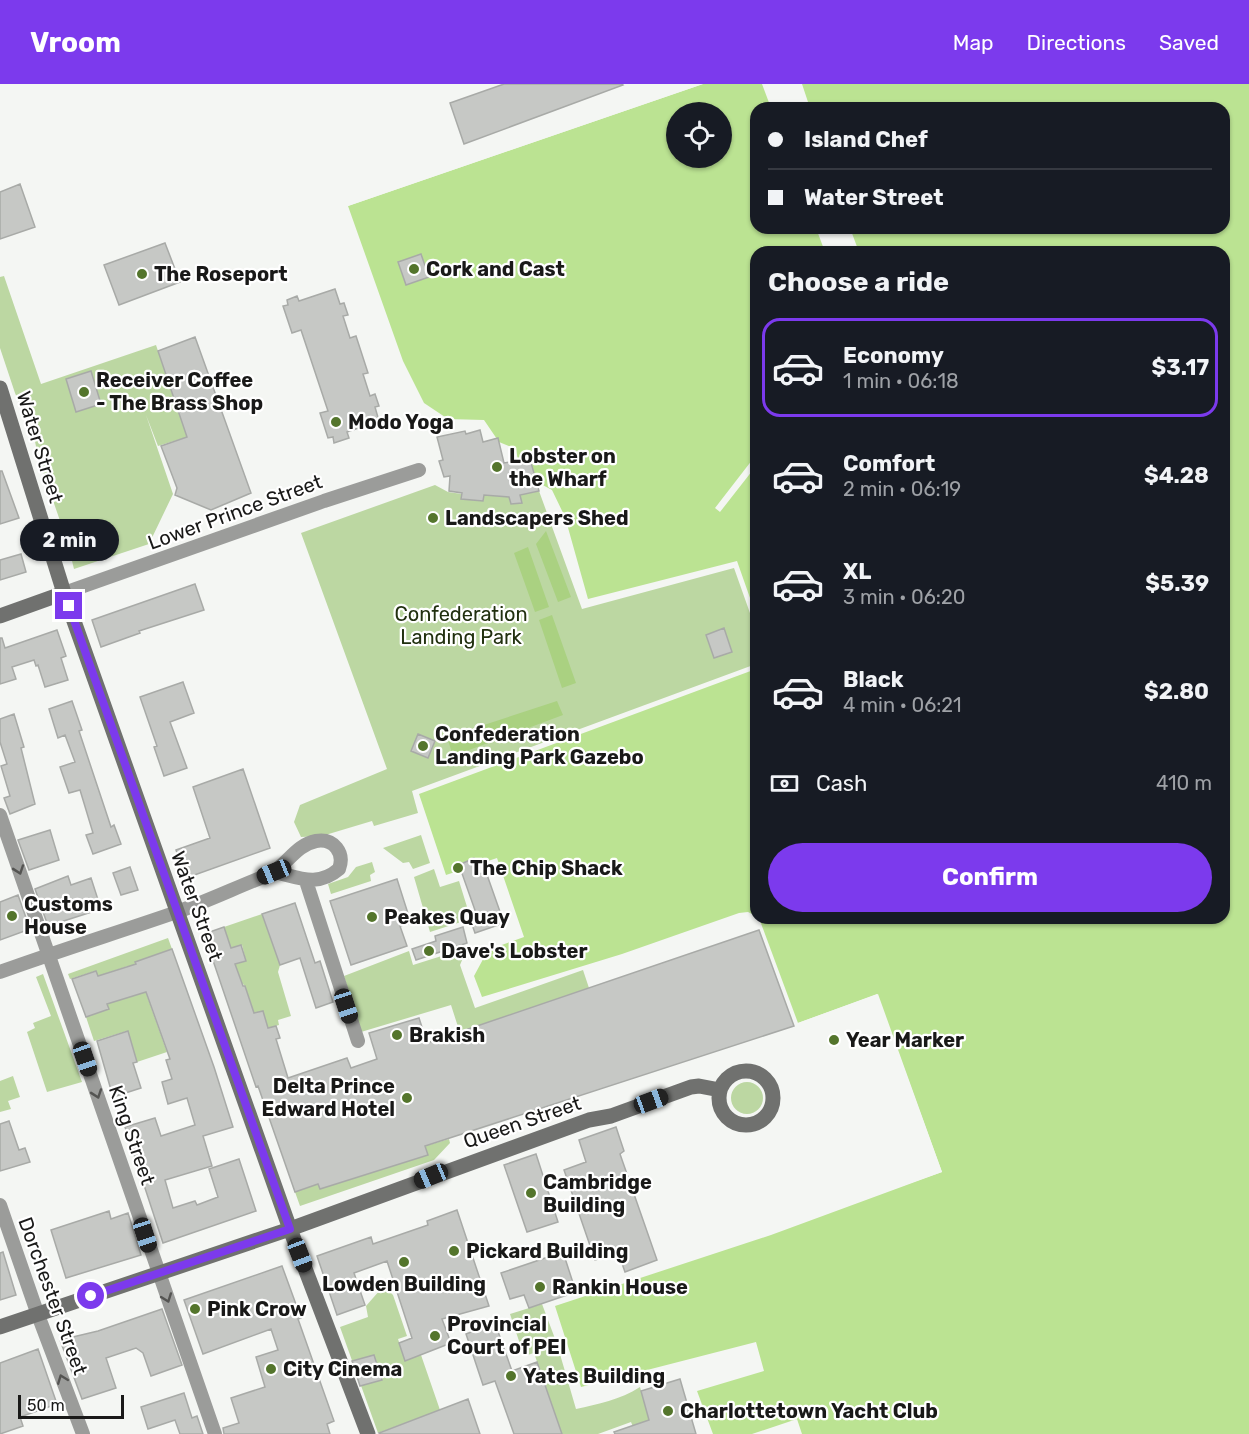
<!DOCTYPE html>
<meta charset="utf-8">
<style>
:root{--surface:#171b24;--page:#20242c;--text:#f1f3f6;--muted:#9ea1a6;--line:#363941;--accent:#7c3aed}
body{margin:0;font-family:Rubik,sans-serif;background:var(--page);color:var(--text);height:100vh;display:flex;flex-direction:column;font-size:22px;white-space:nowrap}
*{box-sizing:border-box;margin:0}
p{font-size:20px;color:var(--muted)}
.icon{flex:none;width:33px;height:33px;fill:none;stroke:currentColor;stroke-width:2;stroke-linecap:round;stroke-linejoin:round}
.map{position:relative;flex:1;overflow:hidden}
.panel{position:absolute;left:750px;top:162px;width:480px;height:678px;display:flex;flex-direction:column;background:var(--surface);border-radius:18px;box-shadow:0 2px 4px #0004}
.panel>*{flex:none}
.guide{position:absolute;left:750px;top:18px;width:480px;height:132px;border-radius:18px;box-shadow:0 2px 4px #0004;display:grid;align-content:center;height:132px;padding:0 18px;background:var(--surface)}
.controls{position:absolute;left:666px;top:18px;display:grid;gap:12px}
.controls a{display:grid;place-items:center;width:66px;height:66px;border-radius:50%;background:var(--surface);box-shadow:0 2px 4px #0004;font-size:30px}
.scale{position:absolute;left:18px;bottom:15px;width:106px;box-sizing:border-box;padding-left:6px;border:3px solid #191918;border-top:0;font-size:16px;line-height:21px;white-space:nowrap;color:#191918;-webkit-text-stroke:4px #fff;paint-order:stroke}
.end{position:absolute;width:27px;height:27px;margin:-14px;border:8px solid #7c3aed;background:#fff;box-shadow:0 0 0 3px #fff}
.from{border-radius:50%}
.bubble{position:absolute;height:42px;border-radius:21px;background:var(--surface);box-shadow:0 2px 4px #0004;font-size:20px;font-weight:700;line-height:42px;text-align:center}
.car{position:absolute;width:18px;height:36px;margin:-18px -9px;border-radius:8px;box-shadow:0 0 4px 2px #0007;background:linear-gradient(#222 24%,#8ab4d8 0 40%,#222 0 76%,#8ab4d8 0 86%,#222 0)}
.guide b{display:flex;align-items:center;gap:21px;height:57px;font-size:22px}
.guide b+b{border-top:2px solid var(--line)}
.guide i{width:15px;height:15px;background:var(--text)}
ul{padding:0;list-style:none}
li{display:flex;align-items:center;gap:18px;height:99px;margin:0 12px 9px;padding:0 6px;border:3px solid transparent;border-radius:18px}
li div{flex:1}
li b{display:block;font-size:22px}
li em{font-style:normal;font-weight:700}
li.selected{border-color:var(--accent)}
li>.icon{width:54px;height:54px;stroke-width:1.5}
h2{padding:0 18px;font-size:27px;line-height:72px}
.pay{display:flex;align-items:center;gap:15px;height:66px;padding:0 18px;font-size:22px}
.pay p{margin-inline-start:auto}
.cta{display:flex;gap:12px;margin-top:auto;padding:12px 18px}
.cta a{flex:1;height:69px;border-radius:36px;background:var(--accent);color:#fff;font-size:24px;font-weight:700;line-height:69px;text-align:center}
header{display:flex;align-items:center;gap:36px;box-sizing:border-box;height:84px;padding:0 30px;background:var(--accent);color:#fff}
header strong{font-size:28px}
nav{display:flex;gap:33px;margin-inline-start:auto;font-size:21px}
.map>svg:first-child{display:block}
</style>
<header>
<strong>Vroom</strong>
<nav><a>Map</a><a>Directions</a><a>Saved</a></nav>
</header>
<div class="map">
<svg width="1249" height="1350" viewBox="0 0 1249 1350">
<rect width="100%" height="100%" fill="#f4f6f3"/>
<path fill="#bcd7a2" d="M4 192 41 300 156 261 187 353 158 362 146 331 173 410 149 460 74 485 67 457 39 376 34 353 15 309 0 264V193Z
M435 401 448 408 462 410V415L483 417 484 411 509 413 539 407 582 525 734 484 756 546V580L412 707 418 729 374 742 372 737 322 752 301 753 294 738 300 721 387 685 301 449Z
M421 751 430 779 413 785 409 778 403 779 383 764Z
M372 778 375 788 370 791 371 797 331 810 328 800 348 793 356 783Z
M434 785 440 803 459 797 468 826 461 829 464 837 430 848 414 793Z
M262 830 280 881 278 888 291 932 278 936 279 941 268 944 263 927 254 929 245 902 242 899 235 880 246 877 242 861 231 864 224 843Z
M168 854 172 865 135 878 167 968 137 978 127 947 94 957 86 933 109 925 107 920 137 910 128 882 98 892 95 887 70 895 68 890Z
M467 864 460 881 475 924 583 886 589 904 460 949 451 921 361 948 344 892 409 867 413 881Z
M43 890 82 998 47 1008 27 948 35 944 33 939 51 932 36 893Z
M13 992 20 1013 8 1017 11 1025 0 1028V997Z
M731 1014a16 16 0 1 1 32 0a16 16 0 1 1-32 0Z
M449 1055 450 1059 434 1076 300 1122 295 1108 318 1100 320 1105 428 1071 425 1062Z
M386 1204 393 1211 407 1252 398 1255 405 1276 421 1271 440 1326 378 1349 340 1243 368 1233 366 1222 380 1206Z
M542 1220 557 1260 576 1325C598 1320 620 1316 640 1303L653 1350H636L631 1338 598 1350H562L534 1269 524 1272 510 1230Z"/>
<path fill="#aad181" d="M546 447 571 513 558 518 536 460Z
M528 463 549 523 535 528 514 469Z
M552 531 576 599 562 604 539 536Z
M557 617 563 631 453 672 447 653Z"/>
<path fill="#bbe392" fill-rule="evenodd" d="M703 0H762L771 24H756V144H816L825 168H756V531L737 477 588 515 565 433 552 406 520 389 516 365 499 358 484 336 448 335 424 319 403 277 348 122ZM676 28H722V74H676Z
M802 0H1249V1350H802L797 1335 752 1350H713L697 1307 764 1287 756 1258 581 1303 555 1222 771 1151 942 1088 877 910 798 939 759 834H1224V168H859L850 144H1224V24H810Z
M756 585V832L748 828 739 829 622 870 482 913 474 892 488 866 524 853 497 774 446 791 419 710Z"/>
<path fill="#f4f6f3" d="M693 0H703L348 122 347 119Z
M756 371V382L720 428 715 424Z
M878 910 942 1088 774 1147 938 1086 876 914 803 941 798 942 795 940Z"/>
<path fill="#c6c8c5" stroke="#a8aaa7" stroke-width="1.5" d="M504 0H622L623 1 464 60 450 19Z
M20 100 35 143 0 155V108Z
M165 159 180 198 119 221 104 181Z
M421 170 429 193 406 201 398 178Z
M335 205 340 220 344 219 348 231 343 232 350 254 356 252 368 289 363 290 370 312 375 310 379 322 375 323 379 337 347 348 349 354 334 359 333 353 328 354 320 329 328 327 301 246 292 249 283 222 288 221 287 216 297 212 299 217Z
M195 253 251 409 211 426 175 411 177 404 161 362 187 353 158 267Z
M91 287 101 320 76 328 66 295Z
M480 346 483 358 498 354 504 379 530 375 539 407 520 411 522 419 511 420 509 413 484 411 483 417 461 415 462 409 449 407 450 392 444 393 439 377 443 376 437 353 465 347 466 350Z
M0 387H2L19 434 0 440Z
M21 470 26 488 0 496V476Z
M195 500 204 526 139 547 140 549 101 563 92 536Z
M724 544 732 568 714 574 706 551Z
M57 546 66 572 61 574 68 596 45 603 38 581 36 582 34 576 12 583 16 595 0 600V554H2L5 564Z
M183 598 194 629 170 638 187 684 164 692 154 663 157 662 140 613Z
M72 617 82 646 79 647 111 743 114 741 121 760 93 770 86 751 93 749 80 706 69 709 60 683 75 678 65 651 58 654 49 625Z
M14 630 24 663 21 664 35 720 10 730 4 714 10 712 1 682 7 680 0 658V635Z
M418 650 435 657 428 674 411 667Z
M243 685 270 764 186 794 176 766 210 754 193 703Z
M50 746 59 776 29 786 18 756Z
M474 774 480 790 486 788 504 839 475 849 469 832 476 829 459 781Z
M130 783 138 806 121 811 113 789Z
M68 792 71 801 91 794 101 825 48 842 35 805Z
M397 795 411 839 400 842 407 862 351 881 330 817Z
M18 811 30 845 0 856V818Z
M295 819 315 879 320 877 333 918 316 924 300 874 280 881 262 830Z
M224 843 231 864 241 861 246 877 235 880 243 902H245L254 929 263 927 268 944 276 942 280 954 276 955 288 994 347 974 351 984 377 975 369 949 419 934 427 959 759 846 794 942 425 1062 428 1071 320 1105 318 1100 295 1108 258 1002 256 1003 204 850Z
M463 843 467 859 416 876 412 865 436 857 435 852Z
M172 865 214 983 233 1043 203 1052 212 1082 165 1096 173 1124 195 1117 197 1121 218 1113 209 1085 239 1075 256 1127 163 1159 125 1043 155 1034 161 1052 195 1041 187 1014 168 1020 162 998 172 995 166 976 170 975 146 908 107 920 109 925 86 933 72 895 96 887 98 892 136 880 135 878Z
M128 947 137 978 133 979 141 1004 113 1013 97 957Z
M9 1037 19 1066 25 1064 30 1078 0 1087V1040Z
M616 1043 624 1067 620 1070 657 1176 625 1188 618 1168 595 1176 564 1086 586 1078 579 1056Z
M536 1070 558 1138 527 1148 504 1081Z
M457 1126 489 1222 442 1235 451 1259 405 1277 399 1259 412 1254 387 1177 354 1189 365 1221 337 1231 317 1172 371 1153 373 1160 428 1141 427 1137Z
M109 1127 111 1135 128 1129 141 1171 66 1194 51 1146Z
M3 1168 16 1211 0 1216V1169Z
M563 1168 576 1208 529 1224 524 1211 510 1215 501 1189Z
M282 1182 301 1234 298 1235 334 1337 327 1340 330 1350H224L223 1344 239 1339 231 1314 265 1303 256 1273 278 1266 271 1245 203 1270 184 1216Z
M162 1225 182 1281 151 1292 143 1269 136 1264 106 1274 116 1304 82 1315 60 1256 98 1247Z
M495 1239 512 1287 537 1278 562 1350H514L495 1297 483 1301 466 1250Z
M38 1265 57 1320 20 1333 23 1342 0 1350V1279Z
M374 1271 382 1296 360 1302 352 1277Z
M680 1295 696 1350H615L614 1348 649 1336 641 1307Z
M184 1309 192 1334 197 1332 203 1350H180L175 1336 148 1345 141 1323Z
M468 1315 480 1350H380L379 1349Z"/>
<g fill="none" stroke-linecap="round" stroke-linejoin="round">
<path stroke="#9b9c9a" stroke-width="14" d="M64 509 324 417 419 386
M0 731 215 1350
M306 797 358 957
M0 888C58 867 116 849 174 829 206 818 237 803 268 791 286 783 295 761 316 757 334 754 345 769 339 785 317 804 298 793 274 788
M0 1121 38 1231 83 1350"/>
<path stroke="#70716f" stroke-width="15" d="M0 304 64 509 290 1145 368 1350
M0 532 64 509
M719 1014a27 27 0 1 1 54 0a27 27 0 1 1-54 0Z
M0 1243 290 1145 589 1036 611 1032 691 1003 699 1002 720 1006"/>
</g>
<defs><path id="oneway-chevron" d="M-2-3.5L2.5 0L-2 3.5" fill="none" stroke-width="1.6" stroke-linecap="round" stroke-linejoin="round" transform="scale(1.5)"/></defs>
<g stroke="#545452">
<use href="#oneway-chevron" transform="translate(19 786) rotate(71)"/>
<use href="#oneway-chevron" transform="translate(97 1010) rotate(71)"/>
<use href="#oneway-chevron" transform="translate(167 1214) rotate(70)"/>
<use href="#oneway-chevron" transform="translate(62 1295) rotate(-111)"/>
</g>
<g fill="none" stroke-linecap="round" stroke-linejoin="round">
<path stroke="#7c3aed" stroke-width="8" d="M69 522 290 1145 91 1212"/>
</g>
<g fill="#54752c" stroke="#fff" stroke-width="2">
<circle cx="414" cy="185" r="6"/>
<circle cx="142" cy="190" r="6"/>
<circle cx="84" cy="308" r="6"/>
<circle cx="336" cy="338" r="6"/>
<circle cx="497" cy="383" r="6"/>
<circle cx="433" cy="434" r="6"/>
<circle cx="423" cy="662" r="6"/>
<circle cx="458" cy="784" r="6"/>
<circle cx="12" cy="832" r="6"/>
<circle cx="372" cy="833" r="6"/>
<circle cx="429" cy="867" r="6"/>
<circle cx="397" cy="951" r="6"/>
<circle cx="834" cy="956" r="6"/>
<circle cx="407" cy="1014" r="6"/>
<circle cx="531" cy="1109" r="6"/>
<circle cx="454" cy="1167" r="6"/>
<circle cx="404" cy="1178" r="6"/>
<circle cx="540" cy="1203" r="6"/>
<circle cx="195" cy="1225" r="6"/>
<circle cx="435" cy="1252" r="6"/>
<circle cx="271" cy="1285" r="6"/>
<circle cx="511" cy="1292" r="6"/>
<circle cx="668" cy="1327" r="6"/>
</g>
<g text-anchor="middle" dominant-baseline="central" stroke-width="4.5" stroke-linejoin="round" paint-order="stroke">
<g font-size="20" font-weight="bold" fill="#191918" stroke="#fff" text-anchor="start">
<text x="426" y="185">Cork and Cast</text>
<text x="154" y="190">The Roseport</text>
<text x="96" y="296">Receiver Coffee<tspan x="96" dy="23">- The Brass Shop</tspan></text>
<text x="348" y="338">Modo Yoga</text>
<text x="509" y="372">Lobster on<tspan x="509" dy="23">the Wharf</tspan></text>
<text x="445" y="434">Landscapers Shed</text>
<text x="435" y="650">Confederation<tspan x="435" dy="23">Landing Park Gazebo</tspan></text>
<text x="470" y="784">The Chip Shack</text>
<text x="24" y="820">Customs<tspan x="24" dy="23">House</tspan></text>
<text x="384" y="833">Peakes Quay</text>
<text x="441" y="867">Dave's Lobster</text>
<text x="409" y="951">Brakish</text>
<text x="846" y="956">Year Marker</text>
<text x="395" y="1002" text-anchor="end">Delta Prince<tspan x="395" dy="23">Edward Hotel</tspan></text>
<text x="543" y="1098">Cambridge<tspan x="543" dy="23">Building</tspan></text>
<text x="466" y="1167">Pickard Building</text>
<text x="404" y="1200" text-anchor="middle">Lowden Building</text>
<text x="552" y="1203">Rankin House</text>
<text x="207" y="1225">Pink Crow</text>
<text x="447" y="1240">Provincial<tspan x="447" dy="23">Court of PEI</tspan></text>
<text x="283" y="1285">City Cinema</text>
<text x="523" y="1292">Yates Building</text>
<text x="680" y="1327">Charlottetown Yacht Club</text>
</g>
<g font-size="20" fill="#191918" stroke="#fff">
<text transform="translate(40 363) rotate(73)">Water Street</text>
<text transform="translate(235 428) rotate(-20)">Lower Prince Street</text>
<text transform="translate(197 822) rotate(70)">Water Street</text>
<text transform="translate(522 1038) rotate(-19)">Queen Street</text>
<text transform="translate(132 1051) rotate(71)">King Street</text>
<text transform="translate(53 1212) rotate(70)">Dorchester Street</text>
</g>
<g font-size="20" fill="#21300f" stroke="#fff">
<text x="461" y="530">Confederation<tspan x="461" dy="23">Landing Park</tspan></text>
</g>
</g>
</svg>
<div class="controls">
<a><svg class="icon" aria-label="locate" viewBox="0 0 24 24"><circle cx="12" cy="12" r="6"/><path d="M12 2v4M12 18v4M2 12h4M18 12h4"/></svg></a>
</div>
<div class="scale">50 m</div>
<i class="end from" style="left:91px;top:1212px"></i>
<i class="end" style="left:69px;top:522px"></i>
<div class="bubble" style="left:20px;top:435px;width:99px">2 min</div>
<i class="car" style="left:274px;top:788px;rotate:248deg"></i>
<i class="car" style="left:346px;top:922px;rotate:162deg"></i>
<i class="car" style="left:85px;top:975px;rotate:161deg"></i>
<i class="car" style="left:651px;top:1017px;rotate:70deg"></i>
<i class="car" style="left:431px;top:1092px;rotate:247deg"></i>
<i class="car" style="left:145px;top:1151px;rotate:162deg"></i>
<i class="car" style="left:300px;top:1171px;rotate:159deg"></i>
<div class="guide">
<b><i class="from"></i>Island Chef</b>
<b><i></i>Water Street</b>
</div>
<section class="panel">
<h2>Choose a ride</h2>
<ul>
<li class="selected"><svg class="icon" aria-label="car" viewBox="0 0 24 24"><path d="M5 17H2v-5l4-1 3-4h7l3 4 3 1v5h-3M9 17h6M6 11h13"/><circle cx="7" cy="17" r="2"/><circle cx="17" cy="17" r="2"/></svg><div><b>Economy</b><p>1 min · 06:18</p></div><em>$3.17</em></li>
<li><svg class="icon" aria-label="car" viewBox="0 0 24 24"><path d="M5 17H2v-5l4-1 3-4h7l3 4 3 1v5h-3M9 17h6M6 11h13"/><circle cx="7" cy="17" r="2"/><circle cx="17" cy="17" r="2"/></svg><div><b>Comfort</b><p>2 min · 06:19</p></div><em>$4.28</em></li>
<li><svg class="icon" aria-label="car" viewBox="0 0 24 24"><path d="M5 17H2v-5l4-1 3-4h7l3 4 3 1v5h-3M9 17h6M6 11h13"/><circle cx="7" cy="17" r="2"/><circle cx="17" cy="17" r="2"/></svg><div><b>XL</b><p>3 min · 06:20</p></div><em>$5.39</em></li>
<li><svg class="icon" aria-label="car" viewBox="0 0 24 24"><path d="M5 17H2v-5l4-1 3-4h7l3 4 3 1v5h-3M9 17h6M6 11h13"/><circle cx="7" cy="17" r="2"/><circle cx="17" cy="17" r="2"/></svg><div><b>Black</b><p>4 min · 06:21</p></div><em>$2.80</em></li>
</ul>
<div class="pay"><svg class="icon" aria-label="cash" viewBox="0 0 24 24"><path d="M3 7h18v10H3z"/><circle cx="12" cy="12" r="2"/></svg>Cash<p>410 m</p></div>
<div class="cta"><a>Confirm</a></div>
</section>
</div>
